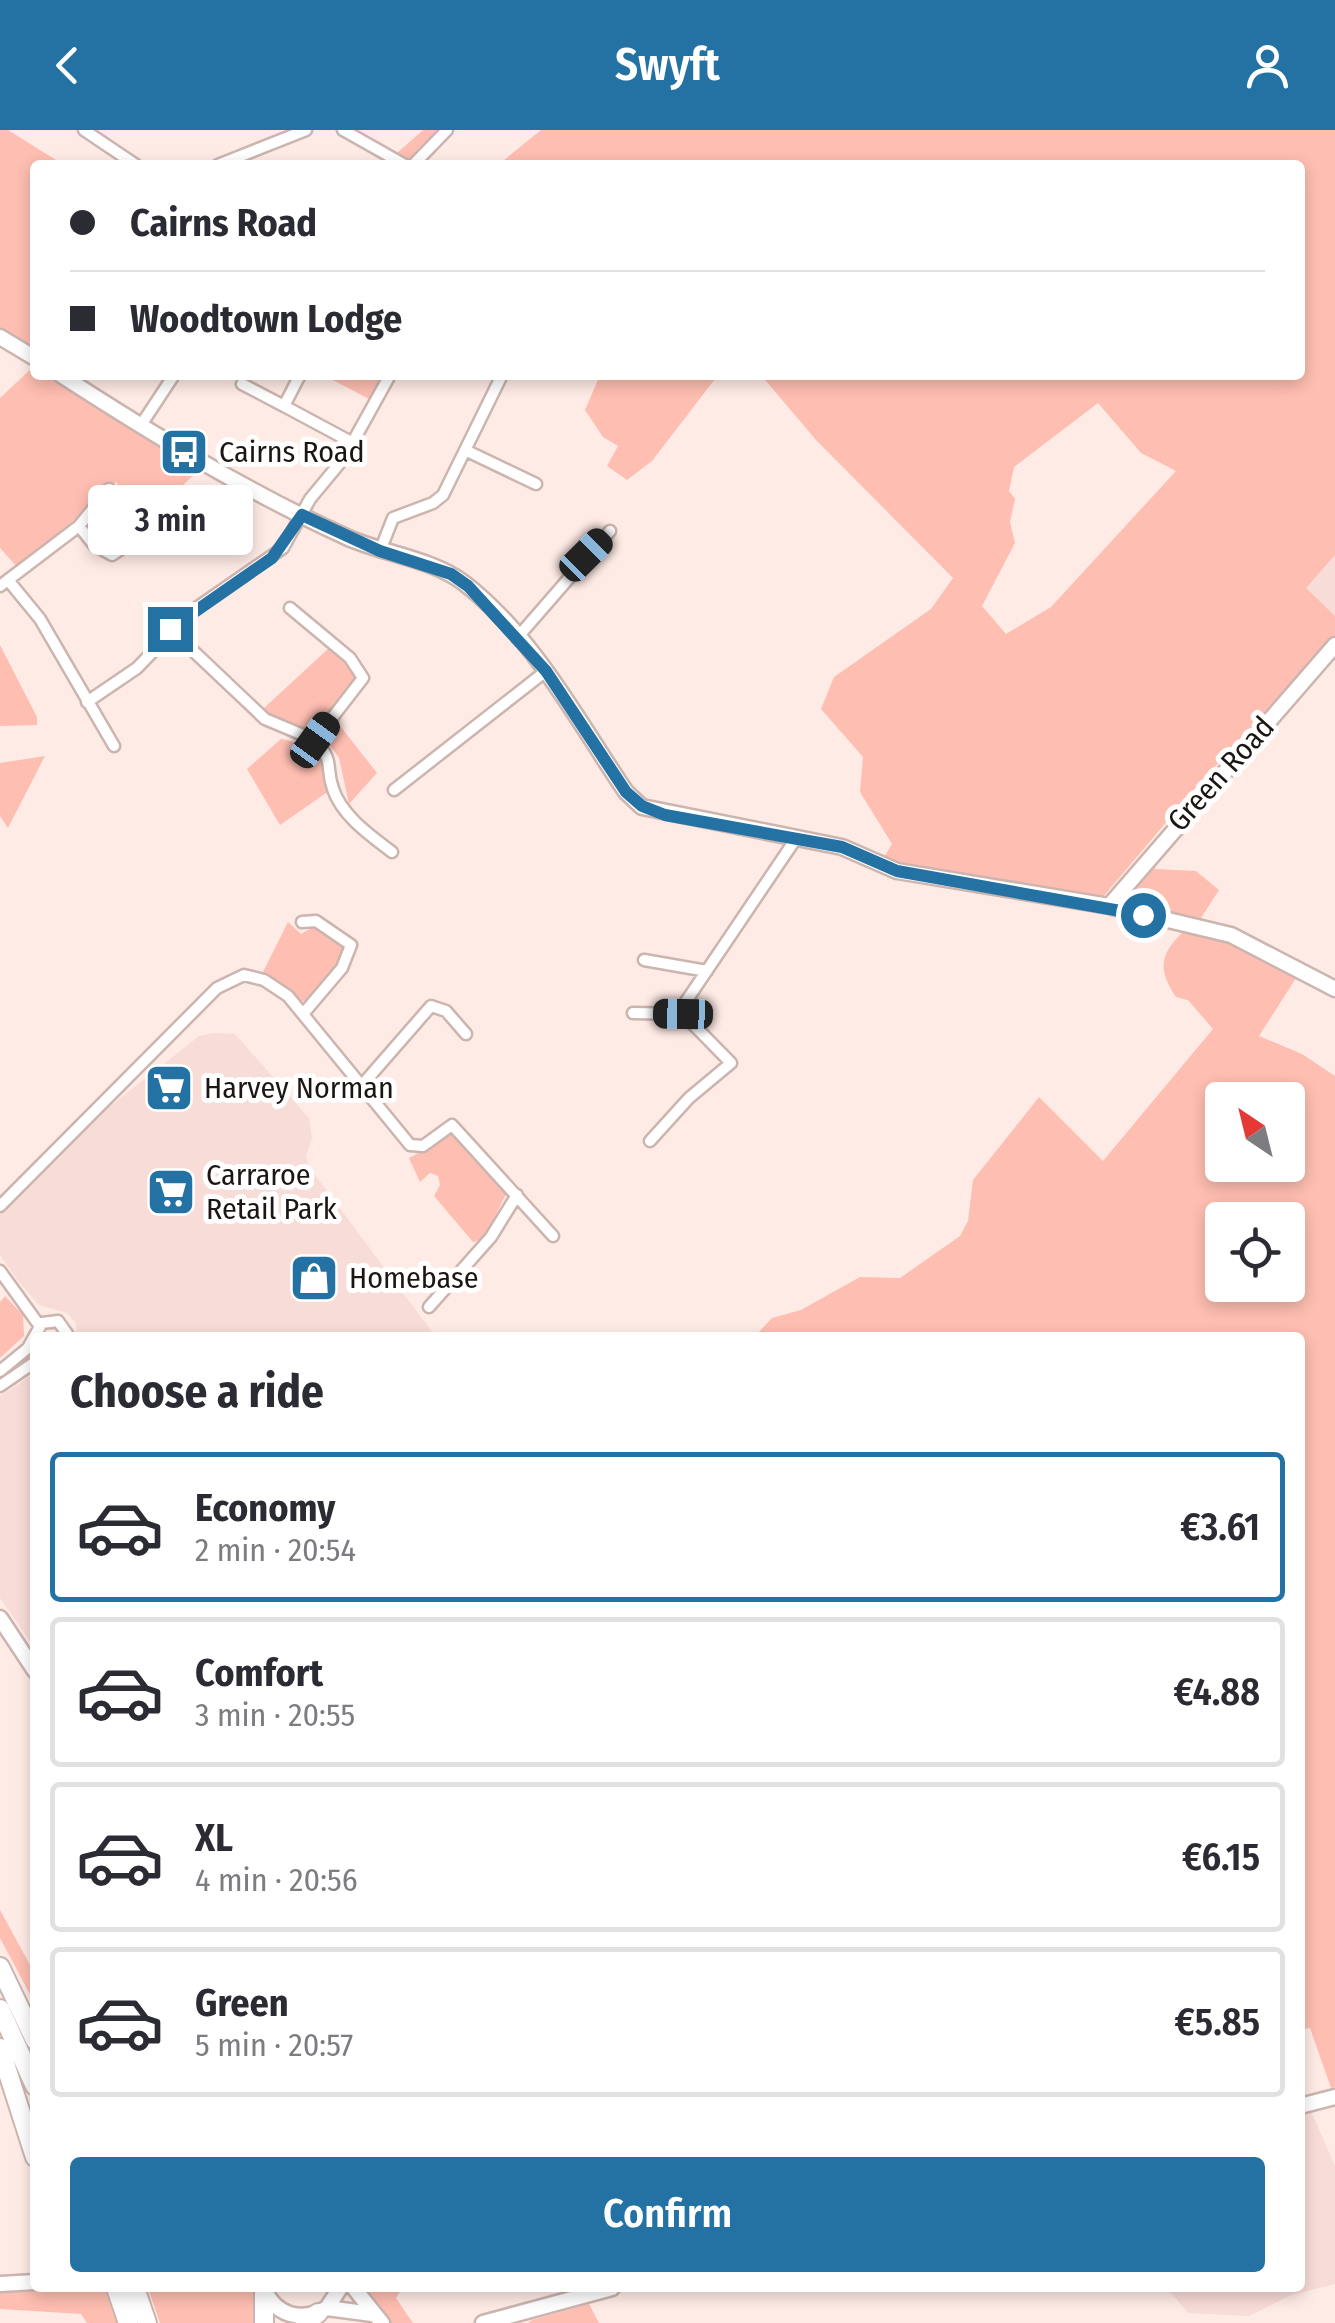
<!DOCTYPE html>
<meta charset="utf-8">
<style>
:root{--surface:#fff;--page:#f7f7f7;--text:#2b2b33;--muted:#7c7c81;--line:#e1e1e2;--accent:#2472a4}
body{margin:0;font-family:"Fira Sans Condensed",sans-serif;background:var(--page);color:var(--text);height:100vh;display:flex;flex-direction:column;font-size:38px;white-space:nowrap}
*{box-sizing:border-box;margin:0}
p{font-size:32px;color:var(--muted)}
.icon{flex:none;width:55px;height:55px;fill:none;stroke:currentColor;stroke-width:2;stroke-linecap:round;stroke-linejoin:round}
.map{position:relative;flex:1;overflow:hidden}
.details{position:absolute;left:30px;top:1202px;width:1275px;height:960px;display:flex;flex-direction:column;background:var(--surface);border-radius:10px;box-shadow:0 5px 15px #0003}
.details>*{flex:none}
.top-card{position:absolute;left:30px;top:30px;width:1275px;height:220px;border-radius:10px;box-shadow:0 5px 15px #0003;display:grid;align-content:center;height:220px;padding:0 40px;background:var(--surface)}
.needle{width:65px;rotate:325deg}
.tools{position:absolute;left:1205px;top:952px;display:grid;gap:20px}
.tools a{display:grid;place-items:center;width:100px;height:100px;border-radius:10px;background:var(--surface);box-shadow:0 5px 15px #0003;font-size:50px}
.end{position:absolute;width:45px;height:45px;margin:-22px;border:12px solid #2472a4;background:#fff;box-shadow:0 0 0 5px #fff}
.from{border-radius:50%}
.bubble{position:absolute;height:70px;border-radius:10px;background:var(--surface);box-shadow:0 5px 15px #0003;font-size:32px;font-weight:600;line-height:70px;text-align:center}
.car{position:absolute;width:30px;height:60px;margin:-30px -15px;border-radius:12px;box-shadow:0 0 8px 2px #0007;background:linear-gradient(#222 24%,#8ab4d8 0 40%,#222 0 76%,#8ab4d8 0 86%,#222 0)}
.top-card b{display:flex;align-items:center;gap:35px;height:95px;font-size:38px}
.top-card b+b{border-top:2px solid var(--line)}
.top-card i{width:25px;height:25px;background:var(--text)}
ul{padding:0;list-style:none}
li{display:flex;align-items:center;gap:30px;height:150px;margin:0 20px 15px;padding:0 20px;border:5px solid var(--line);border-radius:10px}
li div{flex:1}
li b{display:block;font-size:38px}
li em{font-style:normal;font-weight:600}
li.current{border-color:var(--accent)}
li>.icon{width:90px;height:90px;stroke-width:1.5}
h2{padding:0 40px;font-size:45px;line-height:120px}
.button{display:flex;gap:20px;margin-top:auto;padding:20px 40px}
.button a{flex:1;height:115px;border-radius:10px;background:var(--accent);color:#fff;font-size:40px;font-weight:600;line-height:115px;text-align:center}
header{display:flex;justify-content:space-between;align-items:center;height:130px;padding:0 40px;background:var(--accent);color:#fff;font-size:45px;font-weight:600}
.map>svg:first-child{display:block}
</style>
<header><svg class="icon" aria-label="back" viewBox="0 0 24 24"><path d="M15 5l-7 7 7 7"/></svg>Swyft<svg class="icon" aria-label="person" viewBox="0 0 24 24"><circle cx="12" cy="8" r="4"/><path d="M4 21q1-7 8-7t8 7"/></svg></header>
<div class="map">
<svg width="1335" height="2193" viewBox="0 0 1335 2193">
<rect width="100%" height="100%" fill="#ffebe6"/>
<path fill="#f8dcd7" d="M1335 425V486L1305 458Z
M214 903 235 904 309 988 312 1008 306 1026 309 1037 436 1207H77L76 1193 67 1183 39 1175 18 1151 0 1125V1077L57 1018 199 906Z
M35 1243V1518L0 1468V1266Z
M1311 1981 1335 2036V2154L1291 2165 1249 2186 1188 2183 1167 2158H1300V1983Z"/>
<path fill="#febeb1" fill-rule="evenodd" d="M0 0H8L64 35H35V217L0 198Z
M423 0H440L410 29 397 23Z
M541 0H1335V425L1306 458 1335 486V506L1190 664 1103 767 898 737 883 729 892 714 860 662 863 627 821 579 834 547 931 479 953 448 816 310 761 245H1300V35H498ZM1098 273 1141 323 1176 341 1051 477 1006 504 982 476 1015 413 1010 392 1015 369 1009 361 1014 337Z
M33 237 35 245H46L200 339 181 357 167 355 164 386 113 421 104 419 90 402 118 352 102 359 89 378 17 437 0 418V268Z
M323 245H383L371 270Z
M600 245H718L652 331 627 350 607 336 618 316 603 307 585 280Z
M0 515 37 587V595L0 596Z
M329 518 358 546 313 603 283 598 263 579Z
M337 592 377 643 349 674 339 628 326 610Z
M281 609C313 614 328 631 329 661L280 695 247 639Z
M45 626 8 698 0 686V633Z
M1153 729 1155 739 1196 741 1219 760 1201 788 1109 776Z
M288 792 301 804 313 797 347 819 312 869 300 872 262 844Z
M1183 802 1229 810 1298 845 1259 906 1302 924 1335 946V1957L1331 1958 1310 1898 1300 1900V1208H753L772 1188 801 1180 860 1147 900 1148 960 1106 968 1091 973 1050 1039 967 1103 1031 1213 899 1188 870 1176 867C1158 840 1159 825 1183 802ZM1222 970H1288V1035H1222ZM1222 1090H1288V1155H1222Z
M454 1003 507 1062 484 1109 473 1112 434 1066 440 1055 438 1046 430 1043 420 1052 409 1028Z
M5 1166 23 1185 24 1206 0 1228V1172Z
M0 1780 35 1844V1874L0 1808Z
M56 2158H104L117 2193H87L81 2184 0 2179V2160Z
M148 2158H253L261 2180 259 2193H160Z
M360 2158H402L396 2168 413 2193H388Z
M589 2174 599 2193H528L532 2190Z"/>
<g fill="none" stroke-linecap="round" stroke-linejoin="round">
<g stroke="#ccb4af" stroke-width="15">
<path id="street" d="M84 0 136 35
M343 0 405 35
M218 35 306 0
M413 35 447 0
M300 245 284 276 353 313
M242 254 284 276
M141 295 174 245
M467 321 536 354
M79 396 94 415 112 425 174 384 178 370
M380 421 393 388 433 373 443 365 502 245
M8 450 40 489 114 616
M0 456 79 396 109 359
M290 478 350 528 363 548 315 610
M170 499 265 589 315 610
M517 508 610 401
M87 572 137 538 192 481 283 418 310 369 344 328 390 245
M315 610C335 632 325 636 333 659 342 686 371 706 392 722
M394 660 546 541
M302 792 316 791 351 815 342 838 303 884
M644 830 707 841
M633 883 683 884 685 873 797 707
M363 954 431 876 446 881 466 904
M650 1011 689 968 731 933 683 884
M0 1076 217 858 244 845 264 850 288 866 410 1015 423 1016 452 995 553 1106
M0 1141 39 1195
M429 1177 491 1107 517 1065
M0 1241 28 1218 42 1193 58 1191 70 1208
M0 1256 35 1232"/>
</g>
<g stroke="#ccb4af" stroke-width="19">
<path id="secondary" d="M0 207 35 228
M61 245C152 304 246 361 344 406 382 424 431 428 464 453 534 507 577 590 626 662L642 677 842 717 897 741 1109 776 1231 805 1335 859
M1109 776 1335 515
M0 1488 35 1541
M1300 1976 1335 1967
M0 2154 35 2152
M264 2158C275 2186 302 2193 327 2178L340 2158
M354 2158 382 2193
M327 2178 372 2184
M483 2193 612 2158"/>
</g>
<g stroke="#ccb4af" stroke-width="22">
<path id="highway" d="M0 1837 35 1910
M0 1879 35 1956
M0 1918 35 2027
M116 2158 128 2193
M135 2158 147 2193
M264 2162V2193
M305 2193 318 2183"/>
</g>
<use href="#street" stroke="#fff" stroke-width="10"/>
<use href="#secondary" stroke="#fff" stroke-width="14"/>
<use href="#highway" stroke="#fff" stroke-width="18"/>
</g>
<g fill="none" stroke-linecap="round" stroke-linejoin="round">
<path stroke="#2472a4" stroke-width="12" d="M170 499 272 428 302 385 380 421 451 444 468 456 546 541 626 662 642 676 665 685 842 717 897 741 1143 785"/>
</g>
<defs>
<g id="bus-square" transform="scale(2.5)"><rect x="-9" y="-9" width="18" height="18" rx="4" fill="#2472a4" stroke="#fff"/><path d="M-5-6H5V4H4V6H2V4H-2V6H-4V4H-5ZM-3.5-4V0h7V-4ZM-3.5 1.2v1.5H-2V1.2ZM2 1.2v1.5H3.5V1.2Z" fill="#fff"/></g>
<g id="supermarket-square" transform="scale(2.5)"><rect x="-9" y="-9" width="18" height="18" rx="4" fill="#2472a4" stroke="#fff"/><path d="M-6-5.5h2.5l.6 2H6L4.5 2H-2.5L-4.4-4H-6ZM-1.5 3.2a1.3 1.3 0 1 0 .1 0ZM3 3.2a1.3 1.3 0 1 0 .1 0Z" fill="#fff"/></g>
<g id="shop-square" transform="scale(2.5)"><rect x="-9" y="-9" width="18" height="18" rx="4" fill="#2472a4" stroke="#fff"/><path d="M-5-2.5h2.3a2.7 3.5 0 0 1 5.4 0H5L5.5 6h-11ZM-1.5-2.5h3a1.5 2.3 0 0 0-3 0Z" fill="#fff"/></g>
</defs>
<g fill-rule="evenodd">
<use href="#bus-square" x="184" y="322"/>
<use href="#supermarket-square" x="169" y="958"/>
<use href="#supermarket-square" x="171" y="1062"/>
<use href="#shop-square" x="314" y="1148"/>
</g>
<g text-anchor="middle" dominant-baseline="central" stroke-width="10" stroke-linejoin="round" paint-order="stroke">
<g font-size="30" fill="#1d1513" stroke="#fff" text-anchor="start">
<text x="219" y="322">Cairns Road</text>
<text x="204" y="958">Harvey Norman</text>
<text x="206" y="1045">Carraroe<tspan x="206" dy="34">Retail Park</tspan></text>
<text x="349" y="1148">Homebase</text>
</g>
<g font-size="30" fill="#1d1513" stroke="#fff">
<text transform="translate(1221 644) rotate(-48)">Green Road</text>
</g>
</g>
</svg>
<div class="tools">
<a><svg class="needle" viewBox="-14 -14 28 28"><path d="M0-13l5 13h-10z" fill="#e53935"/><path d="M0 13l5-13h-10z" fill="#7c7c81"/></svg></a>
<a><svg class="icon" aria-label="locate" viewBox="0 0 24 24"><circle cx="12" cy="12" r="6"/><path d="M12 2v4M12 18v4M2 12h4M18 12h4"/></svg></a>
</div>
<i class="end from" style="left:1143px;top:785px"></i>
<i class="end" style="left:170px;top:499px"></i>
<div class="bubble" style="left:88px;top:355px;width:165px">3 min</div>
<i class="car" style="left:586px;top:425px;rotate:45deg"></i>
<i class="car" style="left:315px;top:610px;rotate:36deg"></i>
<i class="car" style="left:683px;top:884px;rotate:271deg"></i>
<div class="top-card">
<b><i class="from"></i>Cairns Road</b>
<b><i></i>Woodtown Lodge</b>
</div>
<section class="details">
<h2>Choose a ride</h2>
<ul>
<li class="current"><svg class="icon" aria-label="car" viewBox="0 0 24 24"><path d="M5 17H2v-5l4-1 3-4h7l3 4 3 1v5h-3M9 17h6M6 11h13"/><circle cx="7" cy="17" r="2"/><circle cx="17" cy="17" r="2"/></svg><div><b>Economy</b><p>2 min · 20:54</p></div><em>€3.61</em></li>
<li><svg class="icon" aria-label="car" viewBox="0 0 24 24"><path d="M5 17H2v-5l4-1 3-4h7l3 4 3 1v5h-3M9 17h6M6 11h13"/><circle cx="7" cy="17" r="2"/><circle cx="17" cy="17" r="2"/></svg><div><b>Comfort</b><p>3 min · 20:55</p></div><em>€4.88</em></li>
<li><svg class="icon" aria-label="car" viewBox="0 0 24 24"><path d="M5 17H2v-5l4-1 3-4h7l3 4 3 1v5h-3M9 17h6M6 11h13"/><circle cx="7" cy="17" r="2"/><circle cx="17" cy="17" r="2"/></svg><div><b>XL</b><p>4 min · 20:56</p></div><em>€6.15</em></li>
<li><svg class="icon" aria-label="car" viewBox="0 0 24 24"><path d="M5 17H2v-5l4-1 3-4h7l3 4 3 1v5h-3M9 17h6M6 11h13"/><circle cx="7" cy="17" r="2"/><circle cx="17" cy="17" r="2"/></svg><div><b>Green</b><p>5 min · 20:57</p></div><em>€5.85</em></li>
</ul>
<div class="button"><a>Confirm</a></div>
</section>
</div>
